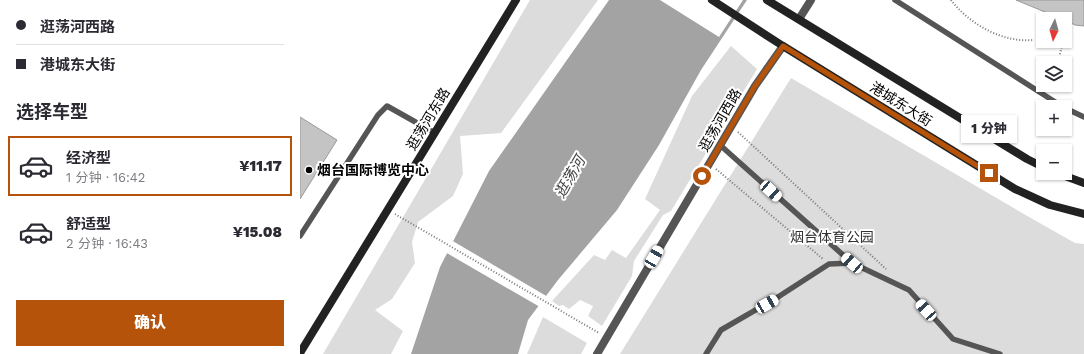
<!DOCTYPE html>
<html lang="zh">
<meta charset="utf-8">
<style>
:root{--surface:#fff;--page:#f2f2f3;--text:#2b2b33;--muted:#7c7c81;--line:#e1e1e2;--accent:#b45309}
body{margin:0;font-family:"Work Sans","Noto Sans SC",sans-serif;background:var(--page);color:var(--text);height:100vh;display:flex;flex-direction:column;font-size:15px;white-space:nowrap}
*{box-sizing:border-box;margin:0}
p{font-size:13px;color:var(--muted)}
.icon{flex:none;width:22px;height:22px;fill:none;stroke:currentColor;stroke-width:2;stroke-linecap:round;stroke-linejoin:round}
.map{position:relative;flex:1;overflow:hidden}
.side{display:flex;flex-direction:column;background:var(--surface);width:300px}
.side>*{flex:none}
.hud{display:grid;align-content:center;height:88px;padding:0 16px;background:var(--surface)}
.needle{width:26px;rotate:185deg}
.controls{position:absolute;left:736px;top:12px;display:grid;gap:8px}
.controls a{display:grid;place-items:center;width:36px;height:36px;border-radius:0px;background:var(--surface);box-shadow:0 1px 3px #0004;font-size:20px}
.end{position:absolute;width:18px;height:18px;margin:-9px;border:5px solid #b45309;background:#fff;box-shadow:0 0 0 2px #fff}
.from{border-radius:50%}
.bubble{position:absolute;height:28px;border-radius:0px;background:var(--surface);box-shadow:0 1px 3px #0004;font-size:13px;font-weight:800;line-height:28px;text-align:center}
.car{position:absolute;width:12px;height:24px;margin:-12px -6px;border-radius:5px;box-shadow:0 0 3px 1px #0007;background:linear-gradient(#fff 24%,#345 0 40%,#fff 0 76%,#345 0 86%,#fff 0)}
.hud b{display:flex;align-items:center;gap:14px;height:38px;font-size:15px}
.hud b+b{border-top:1px solid var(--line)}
.hud i{width:10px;height:10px;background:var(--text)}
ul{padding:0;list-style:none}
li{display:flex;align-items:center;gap:12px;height:60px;margin:0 8px 6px;padding:0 8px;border:2px solid transparent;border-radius:0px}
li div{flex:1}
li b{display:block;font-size:15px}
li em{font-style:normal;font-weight:800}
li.on{border-color:var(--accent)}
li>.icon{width:36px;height:36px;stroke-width:1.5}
h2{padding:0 16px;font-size:18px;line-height:48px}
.primary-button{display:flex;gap:8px;margin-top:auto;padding:8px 16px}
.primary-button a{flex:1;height:46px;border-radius:0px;background:var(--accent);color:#fff;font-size:16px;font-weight:800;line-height:46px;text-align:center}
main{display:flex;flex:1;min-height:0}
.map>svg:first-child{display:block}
</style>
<main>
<section class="side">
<div class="hud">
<b><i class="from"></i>逛荡河西路</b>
<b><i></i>港城东大街</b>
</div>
<h2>选择车型</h2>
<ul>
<li class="on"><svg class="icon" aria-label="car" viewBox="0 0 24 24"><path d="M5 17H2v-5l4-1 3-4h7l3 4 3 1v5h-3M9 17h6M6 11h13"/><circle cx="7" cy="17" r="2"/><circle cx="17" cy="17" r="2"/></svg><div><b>经济型</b><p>1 分钟 · 16:42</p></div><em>¥11.17</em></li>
<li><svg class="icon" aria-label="car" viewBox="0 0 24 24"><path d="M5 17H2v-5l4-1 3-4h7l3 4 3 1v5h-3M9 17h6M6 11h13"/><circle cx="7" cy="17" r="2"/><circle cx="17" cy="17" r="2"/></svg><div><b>舒适型</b><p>2 分钟 · 16:43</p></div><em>¥15.08</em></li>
</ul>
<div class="primary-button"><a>确认</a></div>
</section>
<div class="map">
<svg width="784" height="354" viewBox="0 0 784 354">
<rect width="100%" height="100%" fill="#fff"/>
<path fill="#dcdcdc" d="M230 0H298L201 133 160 136 163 174 153 196 118 222 112 242 115 263 92 299 75 310 103 331 91 354H23Z
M431 46 457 69 371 211 363 215 334 261 332 276 302 326 288 316 293 306 280 300 269 309 263 305 259 306 252 301 294 255 305 260 312 250 326 258 360 210 345 199 392 96Z
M491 78 729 217 775 243 784 244V354H320Z
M243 317 287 343 281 354H227Z"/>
<path fill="#a3a3a3" d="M309 0H447L401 70 359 145 317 210 258 280 228 320 218 354H111L140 267 189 171Z"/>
<path fill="#fff" d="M360 0H443L419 37Z
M151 240 248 297 240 307 145 252Z"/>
<path fill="#c4c4c4" stroke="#999" d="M716 0H784V26L775 25 765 20V19H762Z
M0 117 37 140 0 199Z"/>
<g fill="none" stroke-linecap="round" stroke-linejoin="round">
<path stroke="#777" stroke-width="2" stroke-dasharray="1 2" stroke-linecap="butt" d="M651 0C669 24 703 43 733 40
M765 34 766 30
M758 63 763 41
M438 132 586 269
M416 169 523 259
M95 214 299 333"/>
<path stroke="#555" stroke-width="5.5" d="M595 0 763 107
M765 108 784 117
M420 145 552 263
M0 236 78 115 87 106 135 133
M406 354 421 330 478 297 529 264 552 263 609 290 653 339 700 354"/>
<path stroke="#555" stroke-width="8" d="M499 19 511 0
M297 354 455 86 483 46"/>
<path stroke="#222" stroke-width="8" d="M412 0 483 46 715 189 750 205 784 214
M467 0 727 159 743 167
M757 173 784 183
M0 353 216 0"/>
</g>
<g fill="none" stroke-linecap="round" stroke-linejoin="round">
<path stroke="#b45309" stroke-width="5" d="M402 176 455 86 483 46 689 173"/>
</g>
<circle fill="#000" stroke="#fff" stroke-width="1.5" cx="9" cy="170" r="4"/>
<g text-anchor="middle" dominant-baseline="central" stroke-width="4" stroke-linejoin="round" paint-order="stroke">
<g font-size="14" fill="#000" stroke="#fff">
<text transform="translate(601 104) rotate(32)">港城东大街</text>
<text transform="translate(128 119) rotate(-59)">逛荡河东路</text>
<text transform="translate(420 120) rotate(-60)">逛荡河西路</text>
</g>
<g font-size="14" font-weight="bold" fill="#000" stroke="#fff" text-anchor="start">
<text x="17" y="170">烟台国际博览中心</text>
</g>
<g font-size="14" fill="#333" stroke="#fff">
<text x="532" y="237">烟台体育公园</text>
</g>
<g font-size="15" font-style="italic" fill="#444" stroke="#fff">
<text transform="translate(270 177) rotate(-60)">逛荡河</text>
</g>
</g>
</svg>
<div class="controls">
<a><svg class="needle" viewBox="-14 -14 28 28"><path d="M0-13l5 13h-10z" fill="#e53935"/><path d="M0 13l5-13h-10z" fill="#7c7c81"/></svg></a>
<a><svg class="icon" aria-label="layers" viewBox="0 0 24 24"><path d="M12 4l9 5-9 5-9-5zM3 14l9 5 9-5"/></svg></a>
<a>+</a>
<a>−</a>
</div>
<i class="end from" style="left:402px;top:176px"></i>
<i class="end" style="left:689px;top:173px"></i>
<div class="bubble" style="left:661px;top:115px;width:56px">1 分钟</div>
<i class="car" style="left:471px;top:191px;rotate:132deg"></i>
<i class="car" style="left:354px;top:257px;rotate:30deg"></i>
<i class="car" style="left:552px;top:263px;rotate:311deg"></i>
<i class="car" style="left:467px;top:304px;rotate:60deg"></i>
<i class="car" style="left:626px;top:310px;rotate:318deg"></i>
</div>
</main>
